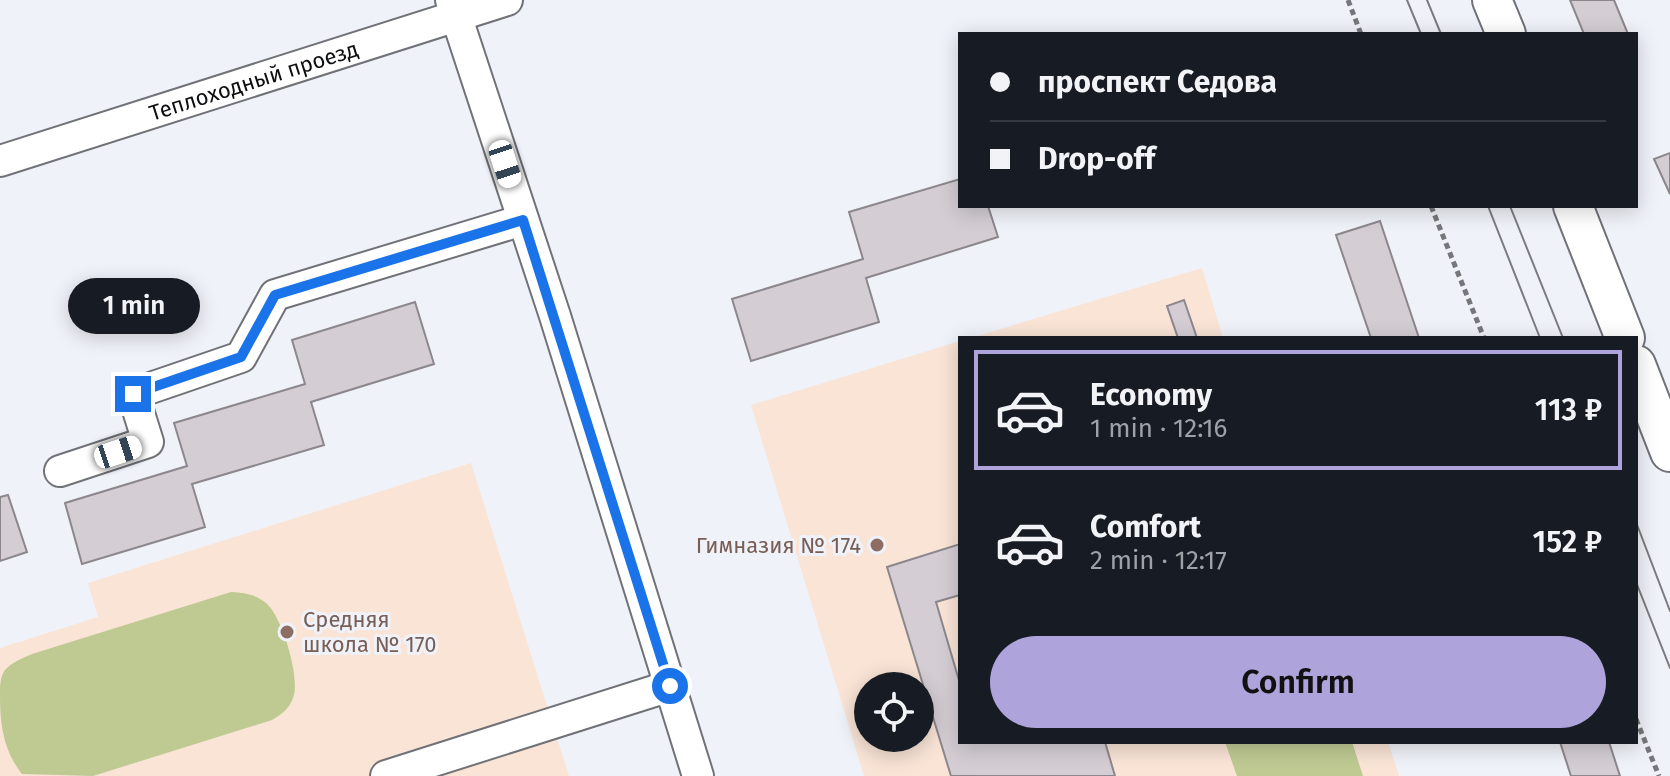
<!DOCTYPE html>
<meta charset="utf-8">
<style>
:root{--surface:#171b24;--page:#242831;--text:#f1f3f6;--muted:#9ea1a6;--line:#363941;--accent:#aea4db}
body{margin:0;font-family:"Fira Sans",sans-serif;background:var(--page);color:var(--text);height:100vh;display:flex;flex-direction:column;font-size:30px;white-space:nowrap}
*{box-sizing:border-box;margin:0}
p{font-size:26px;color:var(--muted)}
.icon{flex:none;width:44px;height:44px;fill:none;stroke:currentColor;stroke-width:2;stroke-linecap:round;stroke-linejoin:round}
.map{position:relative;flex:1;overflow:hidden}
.drawer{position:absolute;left:958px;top:336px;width:680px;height:408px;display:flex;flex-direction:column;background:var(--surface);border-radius:0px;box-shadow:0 4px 20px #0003}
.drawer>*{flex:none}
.hud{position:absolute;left:958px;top:32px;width:680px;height:176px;border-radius:0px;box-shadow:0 4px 20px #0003;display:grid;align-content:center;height:176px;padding:0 32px;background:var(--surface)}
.controls{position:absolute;left:854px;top:672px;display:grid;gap:16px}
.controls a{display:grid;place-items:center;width:80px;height:80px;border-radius:50%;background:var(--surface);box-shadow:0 4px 20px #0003;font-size:40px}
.end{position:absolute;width:36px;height:36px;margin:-18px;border:10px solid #1a73e8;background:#fff;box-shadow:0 0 0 4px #fff}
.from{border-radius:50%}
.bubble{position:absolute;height:56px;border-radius:28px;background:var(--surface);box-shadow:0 4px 20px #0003;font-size:26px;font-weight:600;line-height:56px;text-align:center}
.car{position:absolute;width:24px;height:48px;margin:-24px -12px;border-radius:10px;box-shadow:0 0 6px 2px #0007;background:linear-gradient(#fff 24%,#345 0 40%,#fff 0 76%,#345 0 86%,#fff 0)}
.hud b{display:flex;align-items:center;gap:28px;height:76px;font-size:30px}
.hud b+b{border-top:2px solid var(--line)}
.hud i{width:20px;height:20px;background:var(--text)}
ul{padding:14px 0 0;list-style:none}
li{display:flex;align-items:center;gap:24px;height:120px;margin:0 16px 12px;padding:0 16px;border:4px solid transparent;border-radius:0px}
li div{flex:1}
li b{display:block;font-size:30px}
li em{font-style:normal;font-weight:600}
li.selected{border-color:var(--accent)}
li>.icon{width:72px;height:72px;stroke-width:1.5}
.action{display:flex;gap:16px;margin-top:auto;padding:16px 32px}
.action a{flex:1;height:92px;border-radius:48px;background:var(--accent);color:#111;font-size:32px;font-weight:600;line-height:92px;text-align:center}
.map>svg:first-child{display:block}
</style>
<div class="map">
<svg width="1670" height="776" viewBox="0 0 1670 776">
<rect width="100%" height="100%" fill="#f0f2f9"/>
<path fill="#f9e4d6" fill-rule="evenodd" d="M1202 268 1223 338H971Z
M960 341V742H1388L1399 776H864L751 405ZM868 686H920V738H868Z
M471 463 569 776H0V648L98 617 88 583Z"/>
<path fill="#beca92" d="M231 592C245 593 255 594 266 603 282 616 301 679 293 698 289 709 282 714 272 720L93 776 22 774C3 750 0 724 0 695 0 686 0 677 5 670 12 662 23 658 32 654Z
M1225 742H1352L1363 776H1237Z"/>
<path fill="#d4ced4" stroke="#8c878c" stroke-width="2" d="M1570 0H1614L1628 34H1584Z
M1670 153V194L1654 159Z
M960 179V206H988L998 237 866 278 879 322 751 361 732 299 863 259 849 212Z
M1380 221 1419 338H1371L1336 235Z
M1184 300 1197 338H1178L1167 306Z
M415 302 434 364 311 402 324 445 192 484 205 527 82 564 65 503 187 466 174 423 305 384 292 340Z
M8 495 27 552 0 561V497Z
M960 544V595L936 602 960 684V742H1105L1115 776H951L887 567Z
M1560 742H1609L1620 776H1571Z"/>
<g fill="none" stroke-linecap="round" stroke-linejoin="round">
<g stroke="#707278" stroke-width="34">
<g id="minor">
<path d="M451 0 555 316 698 776"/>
<path id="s1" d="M0 161 507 0"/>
<path d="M60 471 148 442 133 394 241 357 275 295 523 220"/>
<path d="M386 776 670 686"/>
</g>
</g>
<g stroke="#707278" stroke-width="42">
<path id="major" d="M1492 0 1506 34
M1573 206 1625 338
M1636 365 1670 452"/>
</g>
<path stroke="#76777b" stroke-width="5" stroke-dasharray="6 4" stroke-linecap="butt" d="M1348 0 1361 34
M1431 206 1484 338
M1636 719 1659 776"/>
<use href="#minor" stroke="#fff" stroke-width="30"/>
<use href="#major" stroke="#fff" stroke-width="38"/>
<path stroke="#7a7c80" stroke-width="2" d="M1407 0 1421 34
M1427 0 1441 34
M1488 206 1540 338
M1510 206 1563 338
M1636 522 1670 611
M1636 582 1670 668"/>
</g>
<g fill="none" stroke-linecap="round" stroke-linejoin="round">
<path stroke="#1a73e8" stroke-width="10" d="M133 394 241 357 275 295 523 220 670 686"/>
</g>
<g fill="#8d6e63" stroke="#f0f2f9" stroke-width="3">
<circle cx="877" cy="545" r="8"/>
<circle cx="287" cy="632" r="8"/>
</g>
<g text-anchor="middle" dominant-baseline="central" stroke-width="6" stroke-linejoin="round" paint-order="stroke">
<g font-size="22" fill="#0d0e10" stroke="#f0f2f9">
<text stroke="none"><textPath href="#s1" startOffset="266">Теплоходный проезд</textPath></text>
</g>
<g font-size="22" fill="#785e54" stroke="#f0f2f9" text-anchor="end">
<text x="861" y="545">Гимназия № 174</text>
<text x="303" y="619" text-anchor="start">Средняя<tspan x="303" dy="25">школа № 170</tspan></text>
</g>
</g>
</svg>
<div class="controls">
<a><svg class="icon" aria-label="locate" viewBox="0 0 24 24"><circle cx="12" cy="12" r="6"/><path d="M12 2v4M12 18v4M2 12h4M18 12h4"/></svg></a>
</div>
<i class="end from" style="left:670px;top:686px"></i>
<i class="end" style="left:133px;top:394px"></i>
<div class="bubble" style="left:68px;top:278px;width:132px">1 min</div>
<i class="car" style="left:505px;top:164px;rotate:162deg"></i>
<i class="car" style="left:118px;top:452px;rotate:72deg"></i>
<div class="hud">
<b><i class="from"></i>проспект Седова</b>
<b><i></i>Drop-off</b>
</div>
<section class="drawer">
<ul>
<li class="selected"><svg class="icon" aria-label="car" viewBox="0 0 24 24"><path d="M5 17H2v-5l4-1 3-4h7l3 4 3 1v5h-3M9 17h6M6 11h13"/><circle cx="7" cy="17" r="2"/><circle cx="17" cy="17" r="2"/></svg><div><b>Economy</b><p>1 min · 12:16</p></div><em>113 ₽</em></li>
<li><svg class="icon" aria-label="car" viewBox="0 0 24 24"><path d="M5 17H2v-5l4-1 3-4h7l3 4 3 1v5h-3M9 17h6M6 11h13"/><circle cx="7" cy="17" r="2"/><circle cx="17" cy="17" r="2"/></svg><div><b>Comfort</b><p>2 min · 12:17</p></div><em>152 ₽</em></li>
</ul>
<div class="action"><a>Confirm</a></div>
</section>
</div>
